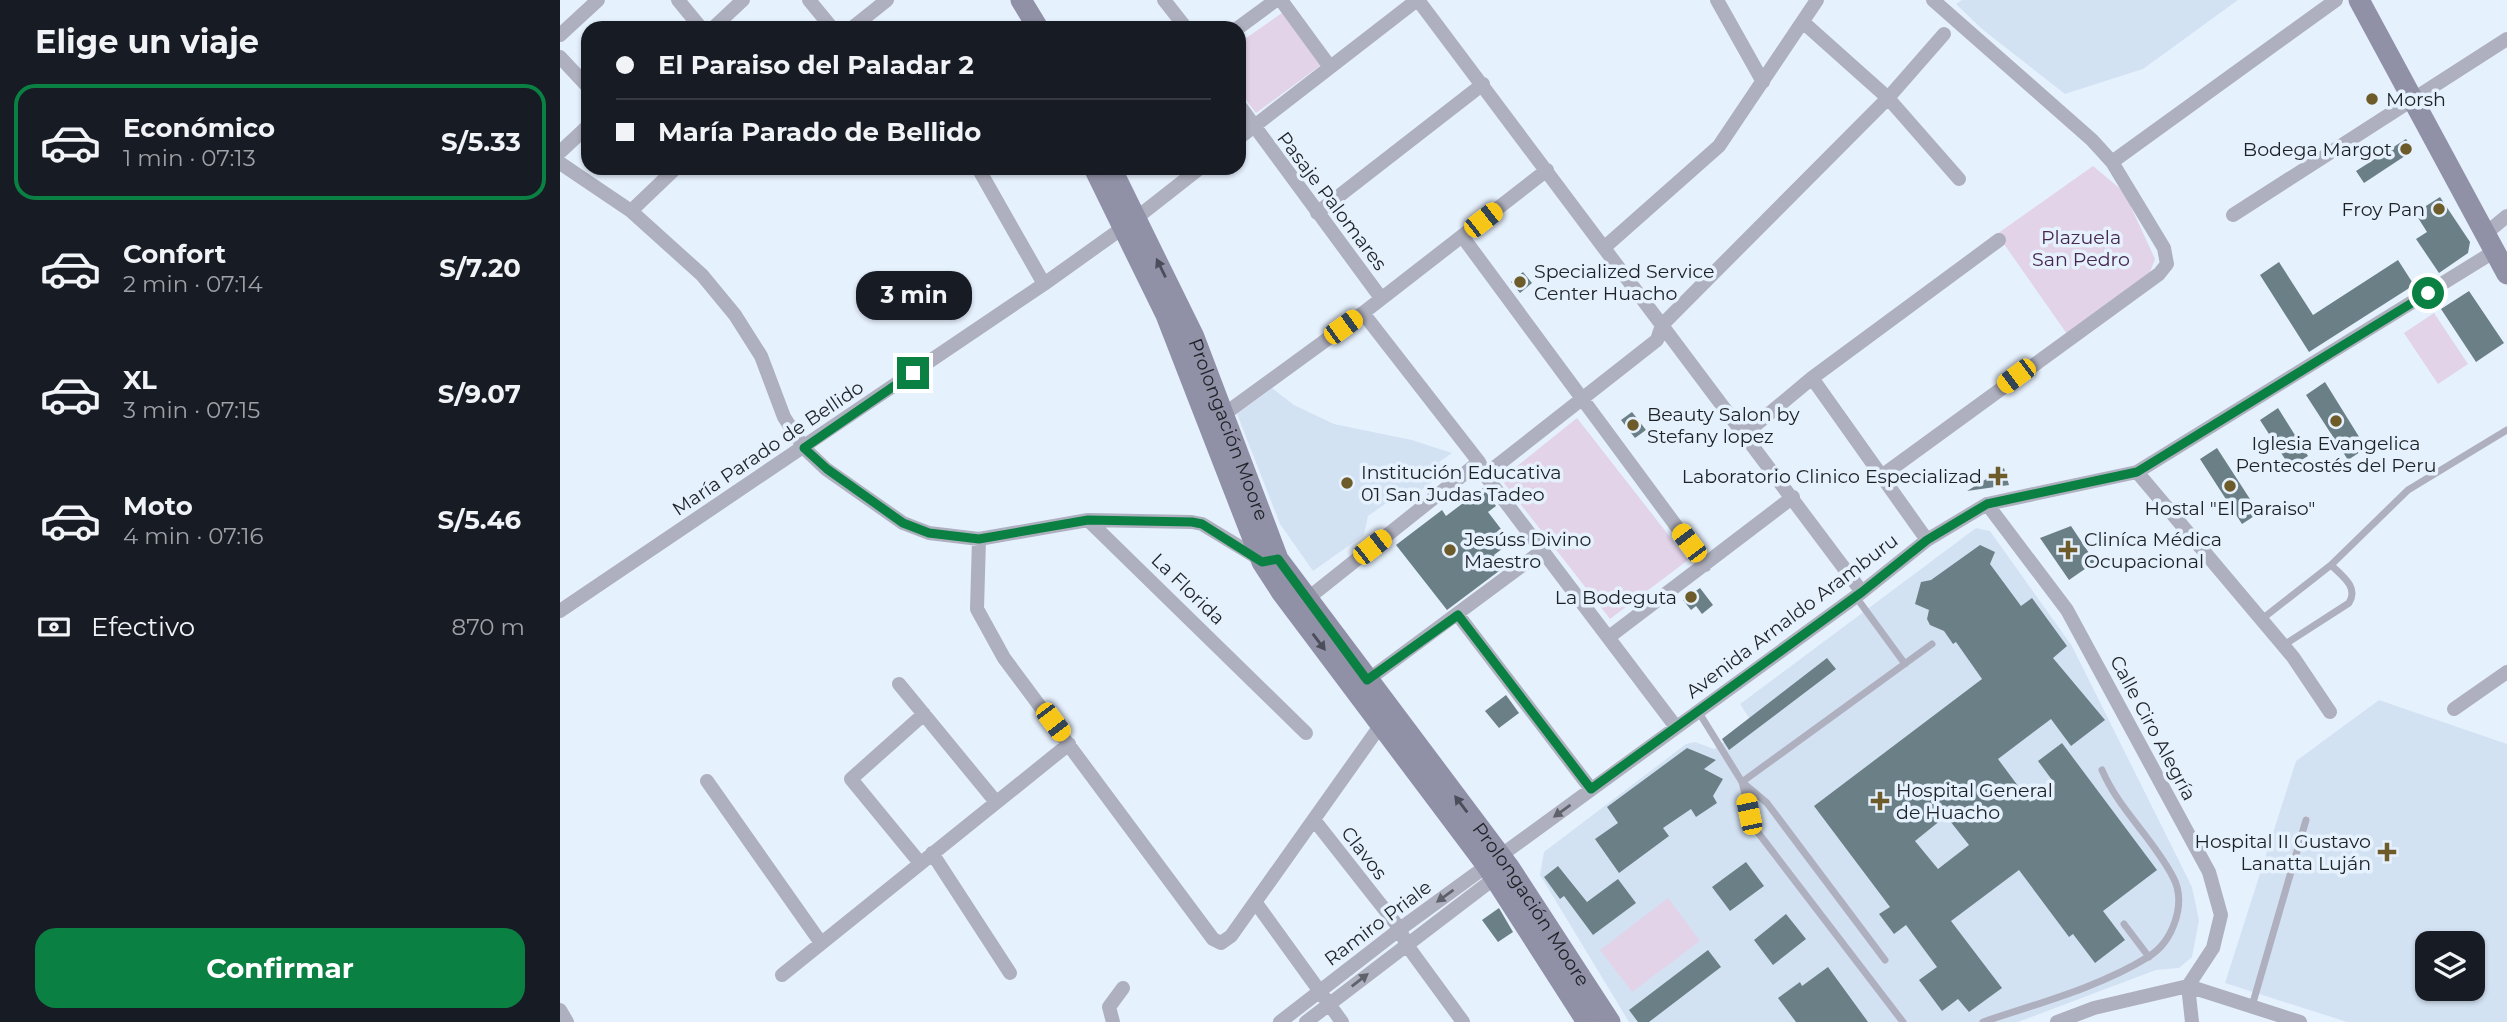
<!DOCTYPE html>
<html lang="es">
<meta charset="utf-8">
<style>
:root{--surface:#171b24;--page:#20242c;--text:#f1f3f6;--muted:#9ea1a6;--line:#363941;--accent:#0b8043}
body{margin:0;font-family:Montserrat,sans-serif;background:var(--page);color:var(--text);height:100vh;display:flex;flex-direction:column;font-size:26px;white-space:nowrap}
*{box-sizing:border-box;margin:0}
p{font-size:23px;color:var(--muted)}
.icon{flex:none;width:38px;height:38px;fill:none;stroke:currentColor;stroke-width:2;stroke-linecap:round;stroke-linejoin:round}
.map{position:relative;flex:1;overflow:hidden}
.panel{display:flex;flex-direction:column;background:var(--surface);width:560px}
.panel>*{flex:none}
.banner{position:absolute;left:21px;top:21px;width:665px;height:154px;border-radius:21px;box-shadow:0 2px 5px #0004;display:grid;align-content:center;height:154px;padding:0 35px;background:var(--surface)}
.controls{position:absolute;left:1855px;top:931px;display:grid;gap:14px}
.controls a{display:grid;place-items:center;width:70px;height:70px;border-radius:14px;background:var(--surface);box-shadow:0 2px 5px #0004;font-size:35px}
.end{position:absolute;width:32px;height:32px;margin:-16px;border:9px solid #0b8043;background:#fff;box-shadow:0 0 0 4px #fff}
.from{border-radius:50%}
.bubble{position:absolute;height:49px;border-radius:21px;background:var(--surface);box-shadow:0 2px 5px #0004;font-size:23px;font-weight:700;line-height:49px;text-align:center}
.car{position:absolute;width:21px;height:42px;margin:-21px -10px;border-radius:9px;box-shadow:0 0 5px 2px #0007;background:linear-gradient(#f5c518 24%,#345 0 40%,#f5c518 0 76%,#345 0 86%,#f5c518 0)}
.banner b{display:flex;align-items:center;gap:24px;height:66px;font-size:26px}
.banner b+b{border-top:2px solid var(--line)}
.banner i{width:18px;height:18px;background:var(--text)}
ul{padding:0;list-style:none}
li{display:flex;align-items:center;gap:21px;height:116px;margin:0 14px 10px;padding:0 21px;border:4px solid transparent;border-radius:21px}
li div{flex:1}
li b{display:block;font-size:26px}
li em{font-style:normal;font-weight:700}
li.selected{border-color:var(--accent)}
li>.icon{width:63px;height:63px;stroke-width:1.5}
h2{padding:0 35px;font-size:32px;line-height:84px}
.pay{display:flex;align-items:center;gap:18px;height:77px;padding:0 35px;font-size:26px}
.pay p{margin-inline-start:auto}
.cta{display:flex;gap:14px;margin-top:auto;padding:14px 35px}
.cta a{flex:1;height:80px;border-radius:21px;background:var(--accent);color:#fff;font-size:28px;font-weight:700;line-height:80px;text-align:center}
main{display:flex;flex:1;min-height:0}
.map>svg:first-child{display:block}
</style>
<main>
<section class="panel">
<h2>Elige un viaje</h2>
<ul>
<li class="selected"><svg class="icon" aria-label="car" viewBox="0 0 24 24"><path d="M5 17H2v-5l4-1 3-4h7l3 4 3 1v5h-3M9 17h6M6 11h13"/><circle cx="7" cy="17" r="2"/><circle cx="17" cy="17" r="2"/></svg><div><b>Económico</b><p>1 min · 07:13</p></div><em>S/5.33</em></li>
<li><svg class="icon" aria-label="car" viewBox="0 0 24 24"><path d="M5 17H2v-5l4-1 3-4h7l3 4 3 1v5h-3M9 17h6M6 11h13"/><circle cx="7" cy="17" r="2"/><circle cx="17" cy="17" r="2"/></svg><div><b>Confort</b><p>2 min · 07:14</p></div><em>S/7.20</em></li>
<li><svg class="icon" aria-label="car" viewBox="0 0 24 24"><path d="M5 17H2v-5l4-1 3-4h7l3 4 3 1v5h-3M9 17h6M6 11h13"/><circle cx="7" cy="17" r="2"/><circle cx="17" cy="17" r="2"/></svg><div><b>XL</b><p>3 min · 07:15</p></div><em>S/9.07</em></li>
<li><svg class="icon" aria-label="car" viewBox="0 0 24 24"><path d="M5 17H2v-5l4-1 3-4h7l3 4 3 1v5h-3M9 17h6M6 11h13"/><circle cx="7" cy="17" r="2"/><circle cx="17" cy="17" r="2"/></svg><div><b>Moto</b><p>4 min · 07:16</p></div><em>S/5.46</em></li>
</ul>
<div class="pay"><svg class="icon" aria-label="cash" viewBox="0 0 24 24"><path d="M3 7h18v10H3z"/><circle cx="12" cy="12" r="2"/></svg>Efectivo<p>870 m</p></div>
<div class="cta"><a>Confirmar</a></div>
</section>
<div class="map">
<svg width="1947" height="1022" viewBox="0 0 1947 1022">
<rect width="100%" height="100%" fill="#e6f1fe"/>
<path fill="#d3e2f3" fill-rule="evenodd" d="M1402 0H1678L1583 69 1505 94 1422 29 1396 4Z
M712 388 734 405 774 424 852 440 892 453 879 462 886 472 853 496 839 494 808 516 804 535 753 571 720 524 677 414Z
M1416 528 1430 531 1512 646 1632 887 1639 920 1632 957 1619 968 1596 970 1458 1022H1069L980 875 984 852 1126 744 1135 742 1154 749 1191 721 1180 704Z
M1819 700 1947 744V1022H1787L1665 983 1736 761ZM1867 943H1913V989H1867Z"/>
<path fill="#e2d3e8" d="M722 13 761 65 696 113 679 91V43Z
M1533 166 1564 192 1595 259 1590 272 1507 334 1437 234Z
M1874 313 1908 364 1878 384 1844 333Z
M1017 418 1128 560 1050 619 941 479Z
M1108 898 1140 941 1072 992 1040 950Z"/>
<path fill="#6b8086" fill-rule="evenodd" d="M1846 139 1854 150 1804 183 1796 171Z
M1880 197 1910 242 1908 253 1879 273 1856 239 1867 232 1855 213Z
M1838 260 1854 285 1749 352 1700 275 1719 262 1753 315Z
M963 272 972 283 960 293 951 282Z
M1909 291 1944 343 1916 362 1881 309Z
M1765 382 1806 448 1788 460 1746 395Z
M1718 408 1748 456 1730 467 1700 420Z
M1072 412 1086 430 1075 438 1061 420Z
M1657 448 1699 513 1682 524 1640 459Z
M1444 468 1449 485 1407 491Z
M923 488 936 506 928 512 951 542 934 555 943 568 887 610 836 545 882 510 886 516Z
M1511 526 1535 562 1509 580 1480 538Z
M1420 545 1435 552 1430 564 1461 606 1472 598 1507 646 1493 658 1545 720 1511 746 1491 719 1438 759 1470 802 1495 784 1478 761 1502 743 1597 870 1543 911 1565 940 1535 963 1513 934 1509 937 1459 870 1391 921 1442 988 1409 1012 1398 999 1382 1011 1359 980 1377 967 1346 925 1334 934 1319 914 1330 907 1254 806 1422 679 1396 642 1393 644 1384 631 1370 625 1367 619 1369 610 1355 604 1361 582 1371 580ZM1386 816 1409 845 1378 869 1355 841Z
M1140 588 1153 605 1142 614 1136 606 1131 610 1123 600Z
M1267 658 1276 669 1169 750 1162 739Z
M946 695 959 713 939 728 925 711Z
M1127 748 1156 760 1144 769 1163 779 1153 796 1157 803 1136 817 1131 809 1103 828 1109 836 1059 873 1035 839 1058 823 1047 807Z
M1186 862 1204 886 1170 911 1152 887Z
M998 866 1027 902 1058 879 1076 903 1033 935 1004 896 1000 899 984 877Z
M939 908 953 932 938 942 922 920Z
M1226 914 1246 939 1213 965 1194 940Z
M1148 950 1161 967 1089 1022H1078L1069 1010Z
M1268 967 1308 1022H1236L1218 998 1240 982 1242 986Z"/>
<g fill="none" stroke-linecap="round" stroke-linejoin="round">
<path stroke="#afb0bf" stroke-width="7" d="M1296 597 1345 664
M1702 619 1771 565 1848 490 1947 430
M1724 645 1789 603C1799 587 1782 576 1771 565
M1138 711 1182 782 1372 644
M1564 924 1589 957
M1325 960 1207 803 1182 782 1193 826 1343 1022
M1692 1006 1746 820
M1423 1022C1476 1004 1540 987 1588 957 1613 942 1627 903 1613 877 1593 838 1559 810 1542 770"/>
<path stroke="#afb0bf" stroke-width="14" d="M118 0 141 28
M249 0 272 28
M604 0 626 28
M721 0 770 67
M858 0 1302 592
M1157 0 1203 82
M1244 23 1328 98 1384 34
M153 28 183 0
M292 28 327 0
M678 28 716 0
M0 35 38 0
M0 57 28 87
M679 105 821 298
M679 138 857 0
M0 152 28 126
M1552 162 1776 0
M0 163 71 211 142 275 175 315 201 356 224 417 244 448 266 469 343 523 369 533 419 539 528 520 632 522 642 524 703 561
M418 168 484 284
M71 211 116 168
M757 213 923 84
M1673 215 1947 39
M1924 235 1947 216
M902 236 1145 565
M1046 246 1159 146 1257 0
M803 313 919 462 925 475 1116 727
M1252 378 1367 540
M659 418 803 313 987 170
M1186 433 1252 378 1439 240
M1577 472 1733 657 1770 712
M925 475 1097 340 1102 325 1328 98 1399 179
M1323 475 1599 274 1607 264 1604 248 1552 162 1532 140 1373 0
M1427 504 1507 610 1649 872 1661 915 1653 948 1628 986
M528 520 746 733
M419 539 417 609 444 658 653 939 661 943 671 936 820 726
M742 603 919 462
M0 611 484 284 575 219 640 168
M898 615 1031 789
M1049 637 1233 497
M339 684 436 802
M801 685 983 550
M1894 709 1947 672
M147 781 261 943
M755 821 840 929 846 944 903 1022
M372 853 450 973
M360 863 291 779 364 714
M696 903 782 1022
M222 975 509 744
M1628 986 1740 1022
M1628 986 1632 1022
M0 1010 7 1022
M553 1022 549 1007 563 988
M720 1022 840 929 1302 592 1367 540 1427 504 1577 472 1935 251
M746 1022 940 874
M1497 1022 1534 1008 1628 986"/>
<g stroke="#9090a6" stroke-width="21">
<path d="M461 0 478 28"/>
<path d="M1799 0 1947 274"/>
<path d="M534 168 606 315 702 562 722 593 927 866 1027 1022"/>
<path id="s1" d="M551 168 634 337 718 559 949 867 1050 1022"/>
</g>
</g>
<defs><path id="oneway-solid" d="M-6-.8H1V-3.2L6.5 0L1 3.2V.8H-6Z" transform="scale(1.75)"/></defs>
<g fill="#4b4e5a">
<use href="#oneway-solid" transform="translate(601 268) rotate(-116)"/>
<use href="#oneway-solid" transform="translate(759 642) rotate(53)"/>
<use href="#oneway-solid" transform="translate(901 804) rotate(-127)"/>
</g>
<g fill="#5f626b">
<use href="#oneway-solid" transform="translate(1002 811) rotate(144)"/>
<use href="#oneway-solid" transform="translate(885 896) rotate(144)"/>
<use href="#oneway-solid" transform="translate(800 980) rotate(-38)"/>
</g>
<g fill="none" stroke-linecap="round" stroke-linejoin="round">
<path stroke="#0b8043" stroke-width="9" d="M353 373 244 448 267 469 343 523 369 533 419 539 528 520 632 522 642 524 702 562 718 559 807 680 898 615 1031 789 1302 592 1367 540 1427 504 1577 472 1868 293"/>
</g>
<g fill="#6d5b29" stroke="#e6f1fe" stroke-width="2.5">
<circle cx="1812" cy="99" r="7"/>
<circle cx="1846" cy="149" r="7"/>
<circle cx="1879" cy="209" r="7"/>
<circle cx="960" cy="282" r="7"/>
<circle cx="1776" cy="421" r="7"/>
<circle cx="1073" cy="425" r="7"/>
<path d="M1434.5 465.5h7v7h7v7h-7v7h-7v-7h-7v-7h7z"/>
<circle cx="787" cy="483" r="7"/>
<circle cx="1670" cy="486" r="7"/>
<circle cx="890" cy="550" r="7"/>
<path d="M1504.5 539.5h7v7h7v7h-7v7h-7v-7h-7v-7h7z"/>
<circle cx="1131" cy="597" r="7"/>
<path d="M1316.5 790.5h7v7h7v7h-7v7h-7v-7h-7v-7h7z"/>
<path d="M1823.5 841.5h7v7h7v7h-7v7h-7v-7h-7v-7h7z"/>
</g>
<g text-anchor="middle" dominant-baseline="central" stroke-width="7" stroke-linejoin="round" paint-order="stroke">
<g font-size="19" fill="#1d2227" stroke="#e6f1fe" text-anchor="start">
<text x="1826" y="99">Morsh</text>
<text x="1832" y="149" text-anchor="end">Bodega Margot</text>
<text x="1865" y="209" text-anchor="end">Froy Pan</text>
<text x="974" y="271">Specialized Service<tspan x="974" dy="22">Center Huacho</tspan></text>
<text x="1087" y="414">Beauty Salon by<tspan x="1087" dy="22">Stefany lopez</tspan></text>
<text x="1776" y="443" text-anchor="middle">Iglesia Evangelica<tspan x="1776" dy="22">Pentecostés del Peru</tspan></text>
<text x="801" y="472">Institución Educativa<tspan x="801" dy="22">01 San Judas Tadeo</tspan></text>
<text x="1422" y="476" text-anchor="end">Laboratorio Clinico Especializad</text>
<text x="1670" y="508" text-anchor="middle">Hostal "El Paraiso"</text>
<text x="904" y="539">Jesúss Divino<tspan x="904" dy="22">Maestro</tspan></text>
<text x="1524" y="539">Cliníca Médica<tspan x="1524" dy="22">Ocupacional</tspan></text>
<text x="1117" y="597" text-anchor="end">La Bodeguta</text>
<text x="1336" y="790">Hospital General<tspan x="1336" dy="22">de Huacho</tspan></text>
<text x="1811" y="841" text-anchor="end">Hospital II Gustavo<tspan x="1811" dy="22">Lanatta Luján</tspan></text>
</g>
<g font-size="19" fill="#1d2227" stroke="#e6f1fe">
<text transform="translate(772 201) rotate(53)">Pasaje Palomares</text>
<text stroke="none"><textPath href="#s1" startOffset="287">Prolongación Moore</textPath></text>
<text transform="translate(208 448) rotate(-34)">María Parado de Bellido</text>
<text transform="translate(628 589) rotate(44)">La Florida</text>
<text transform="translate(1232 616) rotate(-37)">Avenida Arnaldo Aramburu</text>
<text transform="translate(1593 728) rotate(62)">Calle Ciro Alegría</text>
<text transform="translate(804 853) rotate(52)">Clavos</text>
<text stroke="none"><textPath href="#s1" startOffset="854">Prolongación Moore</textPath></text>
<text transform="translate(818 923) rotate(-37)">Ramiro Priale</text>
</g>
<g font-size="19" fill="#46274f" stroke="#e6f1fe">
<text x="1521" y="237">Plazuela<tspan x="1521" dy="22">San Pedro</tspan></text>
</g>
</g>
</svg>
<div class="controls">
<a><svg class="icon" aria-label="layers" viewBox="0 0 24 24"><path d="M12 4l9 5-9 5-9-5zM3 14l9 5 9-5"/></svg></a>
</div>
<i class="end from" style="left:1868px;top:293px"></i>
<i class="end" style="left:353px;top:373px"></i>
<div class="bubble" style="left:296px;top:271px;width:116px">3 min</div>
<i class="car" style="left:923px;top:220px;rotate:52deg"></i>
<i class="car" style="left:783px;top:327px;rotate:54deg"></i>
<i class="car" style="left:1456px;top:376px;rotate:233deg"></i>
<i class="car" style="left:1129px;top:543px;rotate:323deg"></i>
<i class="car" style="left:812px;top:547px;rotate:52deg"></i>
<i class="car" style="left:493px;top:722px;rotate:143deg"></i>
<i class="car" style="left:1189px;top:814px;rotate:348deg"></i>
<div class="banner">
<b><i class="from"></i>El Paraiso del Paladar 2</b>
<b><i></i>María Parado de Bellido</b>
</div>
</div>
</main>
